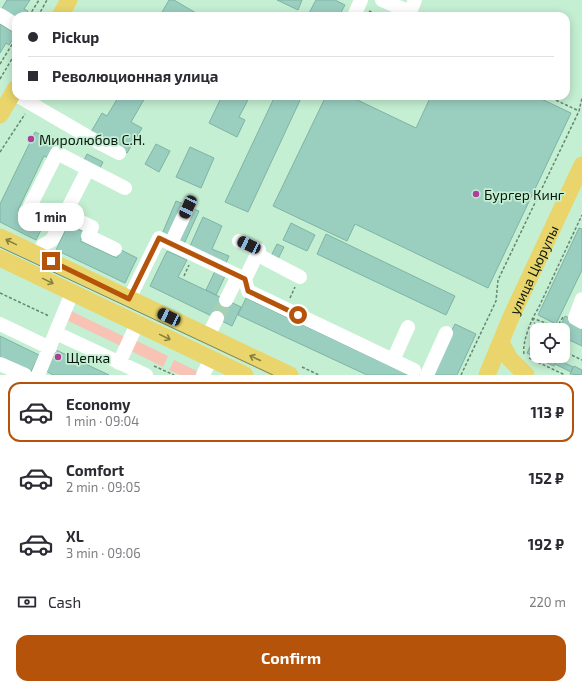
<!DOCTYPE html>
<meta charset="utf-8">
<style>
:root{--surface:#fff;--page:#f2f2f3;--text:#2b2b33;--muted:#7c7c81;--line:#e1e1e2;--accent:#b45309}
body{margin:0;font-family:"Exo 2",sans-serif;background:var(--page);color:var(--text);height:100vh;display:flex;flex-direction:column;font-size:15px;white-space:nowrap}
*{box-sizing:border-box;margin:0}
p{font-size:13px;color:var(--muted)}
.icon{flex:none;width:22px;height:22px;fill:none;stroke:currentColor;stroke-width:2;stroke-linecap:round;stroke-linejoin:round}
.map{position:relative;height:375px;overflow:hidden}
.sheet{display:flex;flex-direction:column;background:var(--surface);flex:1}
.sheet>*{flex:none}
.top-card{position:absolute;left:12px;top:12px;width:558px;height:88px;border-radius:12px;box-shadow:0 2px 10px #0003;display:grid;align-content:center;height:88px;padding:0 16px;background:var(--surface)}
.fabs{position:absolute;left:530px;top:323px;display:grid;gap:8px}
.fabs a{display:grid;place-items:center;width:40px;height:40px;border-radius:8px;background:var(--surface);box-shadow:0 2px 10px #0003;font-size:20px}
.end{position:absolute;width:18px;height:18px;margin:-9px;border:5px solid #b45309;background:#fff;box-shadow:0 0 0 2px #fff}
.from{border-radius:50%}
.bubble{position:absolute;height:28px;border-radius:12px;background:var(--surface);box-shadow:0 2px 10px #0003;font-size:13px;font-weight:700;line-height:28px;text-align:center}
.car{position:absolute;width:12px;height:24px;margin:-12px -6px;border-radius:5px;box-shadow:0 0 3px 1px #0007;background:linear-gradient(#222 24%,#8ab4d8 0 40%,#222 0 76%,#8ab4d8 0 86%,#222 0)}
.top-card b{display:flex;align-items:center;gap:14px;height:38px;font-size:15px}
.top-card b+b{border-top:1px solid var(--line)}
.top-card i{width:10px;height:10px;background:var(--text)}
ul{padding:7px 0 0;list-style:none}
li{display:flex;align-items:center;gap:12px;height:60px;margin:0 8px 6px;padding:0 8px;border:2px solid transparent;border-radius:12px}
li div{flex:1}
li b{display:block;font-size:15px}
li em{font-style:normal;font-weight:700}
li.on{border-color:var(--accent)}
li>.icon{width:36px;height:36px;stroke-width:1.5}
.pay{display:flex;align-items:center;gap:10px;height:44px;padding:0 16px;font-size:15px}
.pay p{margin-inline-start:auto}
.cta{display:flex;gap:8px;margin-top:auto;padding:8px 16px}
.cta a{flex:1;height:46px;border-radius:12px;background:var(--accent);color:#fff;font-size:16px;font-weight:700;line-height:46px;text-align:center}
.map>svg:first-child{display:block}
</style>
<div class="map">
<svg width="582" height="375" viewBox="0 0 582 375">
<rect width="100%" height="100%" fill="#c4efd2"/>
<path fill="#f8c3b4" d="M71 311 125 337 121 346 66 320Z
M135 340 168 356 163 367 131 351Z
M174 360 199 372 197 375H180L169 370Z"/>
<path fill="#9acfc0" stroke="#7fb3a5" d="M7 0H30L24 9 28 11 25 16H16V19L1 10Z
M169 0H174L201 16H165L161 14Z
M277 0H302L298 10Z
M316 0H335L345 5 339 16H316L309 13Z
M0 24 16 34 9 45 6 43 0 53Z
M119 96H146L131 122 142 128 127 153 91 132 102 113 107 116Z
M222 96H250L239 117 245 120 237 137 209 123Z
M275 96H302L248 212 225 202Z
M326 96H349L416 128 431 96H535L571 113 488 288 355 224 347 241 273 206Z
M35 132 58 143 50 159 44 156 18 210 45 222 36 240 0 222V204Z
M156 144 170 151 159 172 145 164Z
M190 147 214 158 201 188 176 177Z
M87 154 103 162 99 170 83 162Z
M176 201 184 204 170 237 162 234Z
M191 208 199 211 184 244 177 240Z
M203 217 222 226 212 249 229 256 226 263 190 246Z
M291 223 315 235 307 251 283 240Z
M68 225 84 232 80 241 117 258 121 250 137 258 125 283 56 250Z
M579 228 582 229V270L556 324 538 315Z
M326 234 455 296 446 315 317 254Z
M277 244 284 247 276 263 269 260Z
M167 251 187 260 178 277 241 307 232 326 150 286Z
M217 267 227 272 216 295 206 290Z
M246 298 409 375H367L238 315Z
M565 316 582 324V346L563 337V330H559Z
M455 324 476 334 457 375H430Z
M0 336 39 355 31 372 0 357Z
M531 345 537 348 534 357 527 353Z
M56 350 109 375H53L46 371Z
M547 356H555L558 358 554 366 545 362Z
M557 359 573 367 571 372 555 364Z
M574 366 582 370V375L570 374Z"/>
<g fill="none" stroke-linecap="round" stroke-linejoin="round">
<path stroke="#a8cfb4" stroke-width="14" stroke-dasharray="14 7" stroke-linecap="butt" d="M217 318 226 300"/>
<path stroke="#678571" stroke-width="1.5" stroke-dasharray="3 2" stroke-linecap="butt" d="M369 11 380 16
M29 16 39 0
M38 16 47 0
M0 64 16 38
M0 79 16 52
M547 96 579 111
M0 152 25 114
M184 276 189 265
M0 293 49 316
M290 298 295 287
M532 318 557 327 563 317
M532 318 538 330
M563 351 582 360
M524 354C522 343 531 319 538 309L582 215
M529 358 565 375
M154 366 174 375
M302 367 319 375
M461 375 496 301 498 280 579 111 582 98"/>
<path stroke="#fff" stroke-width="14" d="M382 0 410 12 415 0
M0 15 16 25
M354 16 361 0
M18 96 92 139 119 153
M65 214 88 169
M61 222 30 206 57 153 125 188
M239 241 259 250 245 279
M171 243 188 207
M256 254 300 277
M38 255 43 245 52 240 65 214 92 227 88 236 115 249
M129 299 159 238 245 279 248 291 414 370
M582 299 575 318 582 322
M226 300 238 276
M0 324 50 348
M56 333 146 375
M208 336 217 318
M393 360 408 327
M119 363 137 324
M0 364 25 375
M38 375 72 293
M203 375 211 359
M427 375 446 333"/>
<g stroke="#e9d56b" stroke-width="17">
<path d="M60 16 69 0"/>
<path d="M0 115 16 88"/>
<path d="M0 237 290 375"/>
<path d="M0 258 245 375"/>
<path d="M501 343 510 359 526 375"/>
<path id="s1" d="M487 375 511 317 582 165"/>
</g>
<path stroke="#6b8975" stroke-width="1" d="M0 247 273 375"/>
</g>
<defs><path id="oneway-shaft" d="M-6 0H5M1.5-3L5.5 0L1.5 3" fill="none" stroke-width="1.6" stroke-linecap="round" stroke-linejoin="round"/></defs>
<g stroke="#838041">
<use href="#oneway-shaft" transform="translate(11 242) rotate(-154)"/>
<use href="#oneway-shaft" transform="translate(48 281) rotate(26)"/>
<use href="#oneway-shaft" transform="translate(165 337) rotate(26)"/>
<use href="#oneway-shaft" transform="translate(255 358) rotate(-155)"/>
</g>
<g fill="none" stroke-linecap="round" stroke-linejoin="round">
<path stroke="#b45309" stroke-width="5" d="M51 261 129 299 159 238 245 279 248 291 298 315"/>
</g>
<g fill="#b03f9b" stroke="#c4efd2" stroke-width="1.5">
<circle cx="31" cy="139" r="4"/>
<circle cx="476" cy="194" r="4"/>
<circle cx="58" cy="357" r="4"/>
</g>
<g text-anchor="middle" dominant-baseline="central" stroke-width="3.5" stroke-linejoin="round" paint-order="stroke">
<g font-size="14" fill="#07170d" stroke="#c4efd2" text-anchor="start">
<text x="39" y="139">Миролюбов С.Н.</text>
<text x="484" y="194">Бургер Кинг</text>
<text x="66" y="357">Щепка</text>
</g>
<g font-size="14" fill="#07170d" stroke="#c4efd2">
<text stroke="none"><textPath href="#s1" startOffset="115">улица Цюрупы</textPath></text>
</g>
</g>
</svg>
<div class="fabs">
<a><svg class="icon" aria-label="locate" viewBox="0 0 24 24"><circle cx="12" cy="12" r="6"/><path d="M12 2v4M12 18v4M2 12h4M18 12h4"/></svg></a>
</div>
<i class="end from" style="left:298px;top:315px"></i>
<i class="end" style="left:51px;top:261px"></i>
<div class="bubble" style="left:18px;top:203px;width:66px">1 min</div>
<i class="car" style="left:188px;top:207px;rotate:205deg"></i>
<i class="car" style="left:249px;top:245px;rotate:295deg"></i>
<i class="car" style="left:169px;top:317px;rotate:295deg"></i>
<div class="top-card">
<b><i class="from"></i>Pickup</b>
<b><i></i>Революционная улица</b>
</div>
</div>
<section class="sheet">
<ul>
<li class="on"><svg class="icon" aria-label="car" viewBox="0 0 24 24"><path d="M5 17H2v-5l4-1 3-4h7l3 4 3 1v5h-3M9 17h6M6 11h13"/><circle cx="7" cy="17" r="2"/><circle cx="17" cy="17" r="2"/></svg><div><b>Economy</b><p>1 min · 09:04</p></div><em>113 ₽</em></li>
<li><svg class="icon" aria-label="car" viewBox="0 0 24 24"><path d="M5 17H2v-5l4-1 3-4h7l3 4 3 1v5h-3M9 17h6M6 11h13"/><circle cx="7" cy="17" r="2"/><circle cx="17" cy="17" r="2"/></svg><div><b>Comfort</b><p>2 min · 09:05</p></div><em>152 ₽</em></li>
<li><svg class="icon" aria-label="car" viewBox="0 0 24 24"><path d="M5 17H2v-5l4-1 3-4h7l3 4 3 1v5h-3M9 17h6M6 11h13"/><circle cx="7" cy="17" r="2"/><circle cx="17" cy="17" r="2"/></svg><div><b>XL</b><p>3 min · 09:06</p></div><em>192 ₽</em></li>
</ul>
<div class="pay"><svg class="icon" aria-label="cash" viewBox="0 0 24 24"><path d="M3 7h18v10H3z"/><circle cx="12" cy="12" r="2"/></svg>Cash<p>220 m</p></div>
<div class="cta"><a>Confirm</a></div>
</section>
